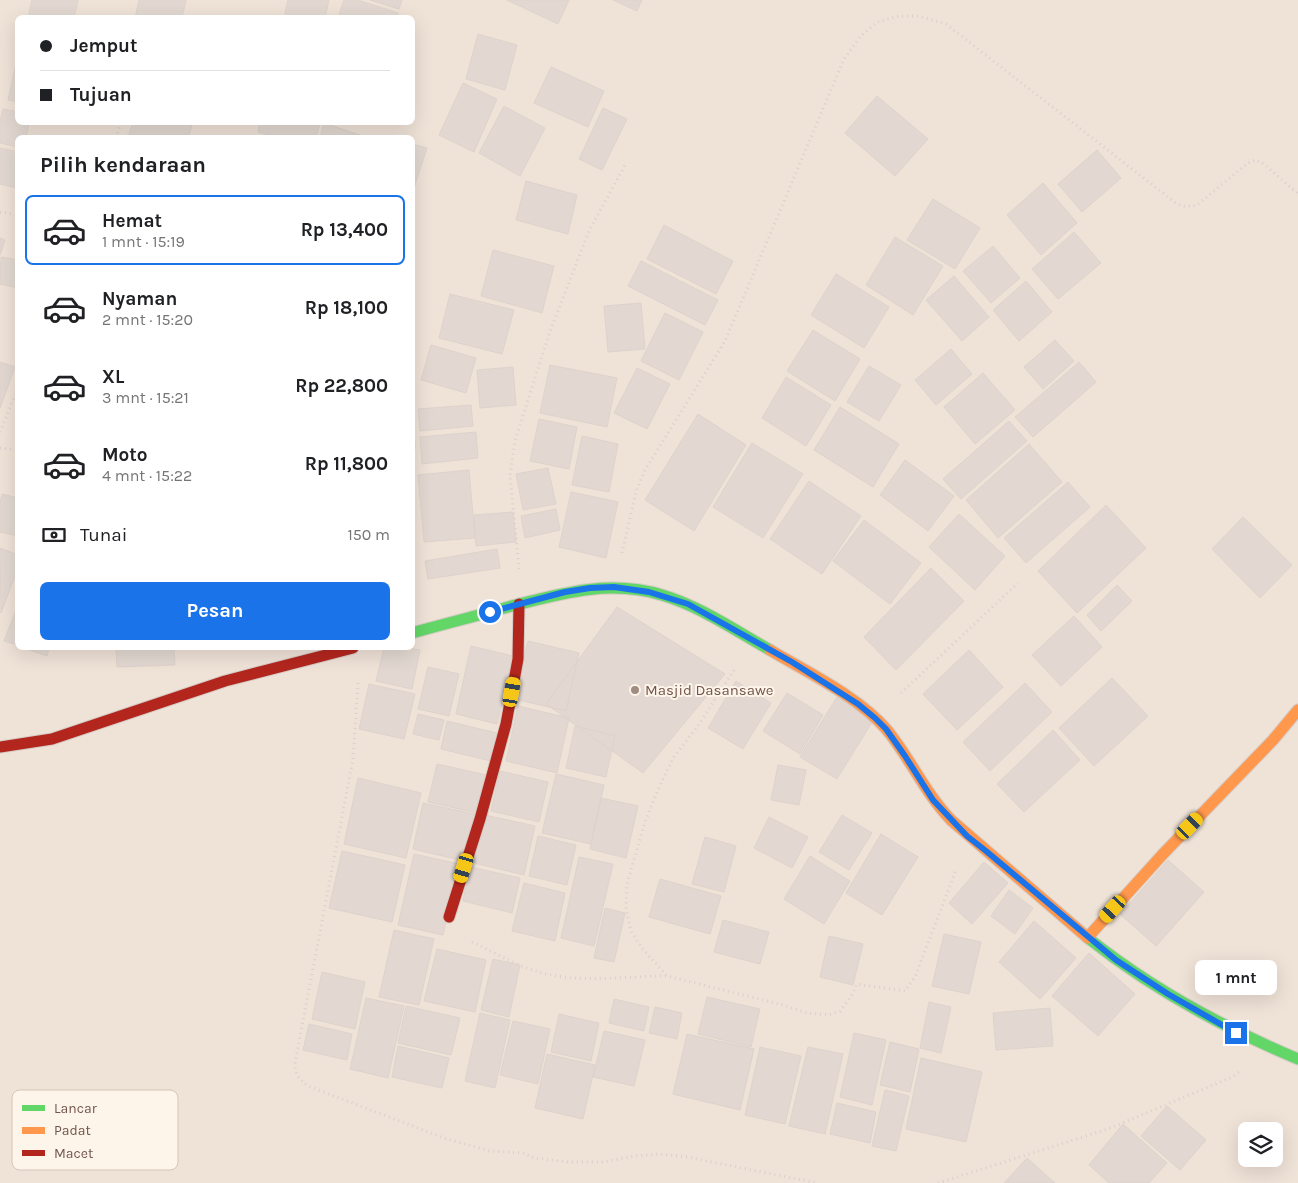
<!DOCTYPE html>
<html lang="id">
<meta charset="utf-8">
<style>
:root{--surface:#fff;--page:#f6f6f6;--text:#202124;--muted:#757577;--line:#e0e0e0;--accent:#1a73e8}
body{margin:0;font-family:Karla,sans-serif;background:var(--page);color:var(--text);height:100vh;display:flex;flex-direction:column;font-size:19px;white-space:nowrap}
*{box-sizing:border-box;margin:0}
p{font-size:16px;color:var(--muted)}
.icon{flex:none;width:28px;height:28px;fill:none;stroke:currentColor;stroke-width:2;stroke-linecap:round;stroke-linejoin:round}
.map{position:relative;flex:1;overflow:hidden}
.side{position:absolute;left:15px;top:135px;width:400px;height:515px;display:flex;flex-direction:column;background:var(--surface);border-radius:8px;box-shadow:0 5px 20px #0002}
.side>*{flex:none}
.top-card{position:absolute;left:15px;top:15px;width:400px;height:110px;border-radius:8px;box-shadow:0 5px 20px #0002;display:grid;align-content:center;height:110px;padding:0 25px;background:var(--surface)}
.fabs{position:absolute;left:1238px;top:1122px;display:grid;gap:10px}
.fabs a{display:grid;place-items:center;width:45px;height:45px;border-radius:8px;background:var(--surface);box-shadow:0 5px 20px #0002;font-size:25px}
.end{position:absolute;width:22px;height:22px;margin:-11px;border:6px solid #1a73e8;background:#fff;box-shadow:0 0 0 2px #fff}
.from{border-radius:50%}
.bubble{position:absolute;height:35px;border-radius:8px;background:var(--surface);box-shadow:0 5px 20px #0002;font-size:16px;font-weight:700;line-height:35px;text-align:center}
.car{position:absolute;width:15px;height:30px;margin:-15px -8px;border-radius:6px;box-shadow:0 0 4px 1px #0007;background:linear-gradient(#f5c518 24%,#345 0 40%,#f5c518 0 76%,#345 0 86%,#f5c518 0)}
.top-card b{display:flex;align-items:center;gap:18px;height:48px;font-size:19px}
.top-card b+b{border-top:1px solid var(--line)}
.top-card i{width:12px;height:12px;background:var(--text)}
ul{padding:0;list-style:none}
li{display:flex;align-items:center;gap:15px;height:70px;margin:0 10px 8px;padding:0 15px;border:2px solid transparent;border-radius:8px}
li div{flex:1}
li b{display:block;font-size:19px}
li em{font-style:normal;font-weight:700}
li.on{border-color:var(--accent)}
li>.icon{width:45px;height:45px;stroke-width:1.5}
h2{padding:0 25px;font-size:22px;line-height:60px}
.pay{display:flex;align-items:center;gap:12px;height:55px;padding:0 25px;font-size:19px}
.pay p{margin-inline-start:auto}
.cta{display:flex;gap:10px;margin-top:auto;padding:10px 25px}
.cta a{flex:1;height:58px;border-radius:8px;background:var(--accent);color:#fff;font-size:20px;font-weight:700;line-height:58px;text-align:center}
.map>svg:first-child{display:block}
</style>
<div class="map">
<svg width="1298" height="1183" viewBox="0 0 1298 1183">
<rect width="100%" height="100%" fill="#f6f0e9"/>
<path fill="#efe2d7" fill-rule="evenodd" d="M0 0H1298V1183H0ZM18 18H412V122H18ZM18 138H412V648H18ZM1246 1131H1274V1159H1246Z"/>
<path fill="#e2d8d1" stroke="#ded3cc" d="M32 0H78L74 18H28Z
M139 0H186L182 18H135Z
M288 0H329L325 18H284Z
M344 0H358L398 13 396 18H338Z
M370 0H402L399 9Z
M507 0H569L558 24Z
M613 0H642L637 11Z
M478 34 517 45 505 90 466 79Z
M18 55V102L8 100Z
M551 67 604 91 588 127 534 103Z
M463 83 497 99 474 152 439 135Z
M877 96 928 139 895 176 845 133Z
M504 106 545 128 520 176 479 153Z
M603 108 627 119 602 170 579 159Z
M3 109 18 112V122H29L26 138H18V147L0 143V121Z
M133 122H193L188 138H128Z
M260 122H320L316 138H279L258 132Z
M324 123 369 138H320Z
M412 144 427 148 412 194Z
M0 148 18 152V188L0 184Z
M1097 150 1121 178 1082 212 1058 184Z
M526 181 577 195 568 234 516 220Z
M1043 183 1077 223 1041 255 1007 215Z
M933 199 980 228 955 269 907 240Z
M664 225 733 261 716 294 647 259Z
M1074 232 1101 263 1058 299 1032 269Z
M895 237 943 266 913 315 866 285Z
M0 238 5 240 0 255Z
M993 246 1020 278 991 303 963 271Z
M493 250 554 266 542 313 481 296Z
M1 257 18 260V288L0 284Z
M641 261 718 300 705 325 628 286Z
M836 274 889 307 864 348 811 315Z
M954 276 989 317 962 341 926 300Z
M1026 281 1052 312 1019 341 993 310Z
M450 294 514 310 502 354 439 338Z
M641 303 645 349 608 352 604 306Z
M665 313 703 332 679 380 641 361Z
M813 330 860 359 835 401 787 371Z
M1055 340 1074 361 1043 389 1024 367Z
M431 345 476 358 466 393 421 380Z
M951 349 972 374 936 405 915 380Z
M0 362 15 367 0 408Z
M1079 362 1096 382 1033 437 1015 417Z
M550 365 617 378 607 427 540 413Z
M869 366 901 385 879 421 847 402Z
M513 367 516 405 480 408 477 370Z
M637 368 670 384 647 429 614 413Z
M983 373 1015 410 975 444 944 407Z
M786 377 831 405 806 446 762 418Z
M471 405 473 426 420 431 418 409Z
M840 407 899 444 873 487 814 450Z
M413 411 415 449H412V411Z
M698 414 746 445 694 531 645 500Z
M539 419 577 427 569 469 530 461Z
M1009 421 1027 441 961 499 943 479Z
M476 432 478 458 422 464 420 437Z
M582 436 618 444 609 492 572 485Z
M752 443 803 474 763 538 713 507Z
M1029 444 1062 482 998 538 966 500Z
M905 460 954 496 928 531 880 495Z
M548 468 556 504 523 510 516 474Z
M469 470 475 538 424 542 418 475Z
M809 481 861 516 822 574 770 539Z
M1068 482 1090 507 1026 563 1004 538Z
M571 492 618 502 606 558 559 547Z
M2 494 18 498V536L0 532V502Z
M1106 505 1146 548 1077 613 1038 571Z
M556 509 560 530 525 538 521 516Z
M513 512 516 542 476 546 474 515Z
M959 514 1005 556 975 590 929 547Z
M1243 517 1292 565 1260 598 1212 549Z
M864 520 921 563 890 604 833 561Z
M0 548 18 555V568L1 613Z
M497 549 500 568 428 579 425 561Z
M931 568 964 601 896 670 864 637Z
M1117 585 1132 601 1101 631 1087 615Z
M18 605V645L4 641Z
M617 607 725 674 643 773 546 704Z
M1074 616 1102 647 1061 686 1032 655Z
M528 641 579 653 566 711 514 699Z
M471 646 513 656 497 724 456 714Z
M24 648H49L47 656Z
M116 648H174L175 665 117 667Z
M384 648H408L420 650 412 689 376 681Z
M969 650 1003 687 957 730 923 694Z
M428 667 459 674 449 716 418 709Z
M1112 678 1148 716 1094 766 1059 728Z
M736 681 771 703 743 749 708 728Z
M1025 683 1052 712 990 771 963 742Z
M369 684 415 694 404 739 359 729Z
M787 693 823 715 800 754 763 731Z
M837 697 874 719 837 779 800 757Z
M518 706 569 718 557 773 506 761Z
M418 714 444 720 439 740 413 734Z
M447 721 501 734 495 762 441 749Z
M575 726 615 736 606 777 566 768Z
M1053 730 1080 760 1024 812 997 784Z
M437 764 486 775 477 813 428 802Z
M778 765 806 770 799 805 771 800Z
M500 771 548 782 539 822 491 811Z
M556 774 604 785 591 844 542 833Z
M358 778 421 793 406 858 344 844Z
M601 798 638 806 626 858 590 849Z
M423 803 474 814 464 861 413 849Z
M485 815 535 826 524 875 474 863Z
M842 815 872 833 849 870 819 852Z
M769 817 808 837 792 868 754 848Z
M881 834 918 857 882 915 846 893Z
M538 836 576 845 567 885 529 876Z
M705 837 736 846 724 892 692 884Z
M342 851 405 865 392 922 329 908Z
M414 854 459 864 443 935 398 925Z
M810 856 850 881 824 924 784 899Z
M579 857 613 864 594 946 561 938Z
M1168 860 1204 892 1156 946 1120 914Z
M984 862 1008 883 972 924 949 903Z
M470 867 520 878 512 913 463 901Z
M660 879 721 896 710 934 649 917Z
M524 883 565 893 555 941 512 931Z
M1009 890 1033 908 1015 934 991 916Z
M605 908 625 913 614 962 594 958Z
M723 920 769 932 760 964 714 952Z
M1034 921 1076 958 1040 999 999 962Z
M394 930 434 939 419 1005 379 997Z
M944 934 981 942 969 994 932 986Z
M829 936 863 944 853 985 820 977Z
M437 949 486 960 475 1012 424 1001Z
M1089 953 1135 994 1098 1036 1052 996Z
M493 959 520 965 509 1017 481 1010Z
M322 972 365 982 355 1029 312 1019Z
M707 997 760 1009 751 1047 698 1034Z
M366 998 404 1006 388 1078 350 1069Z
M614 999 649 1007 644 1031 609 1023Z
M929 1002 951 1007 941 1053 920 1048Z
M406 1006 460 1018 451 1055 398 1043Z
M655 1007 682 1013 677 1039 649 1033Z
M1050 1008 1053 1046 996 1050 993 1013Z
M480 1013 510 1020 495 1088 465 1081Z
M559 1014 599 1023 591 1061 551 1052Z
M513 1021 550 1029 538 1084 500 1075Z
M309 1024 352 1034 347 1060 303 1050Z
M604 1031 645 1040 634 1086 593 1077Z
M854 1033 886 1040 872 1105 840 1097Z
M687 1034 754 1049 740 1110 673 1094Z
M890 1042 919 1049 910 1092 880 1085Z
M398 1046 449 1058 442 1088 392 1077Z
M760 1047 801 1056 785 1124 745 1115Z
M808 1047 843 1054 825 1134 789 1126Z
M547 1054 595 1065 583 1119 535 1108Z
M921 1058 982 1072 966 1142 906 1129Z
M885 1090 909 1096 896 1151 872 1146Z
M837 1103 876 1112 870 1143 830 1134Z
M1167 1106 1206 1140 1180 1170 1141 1136Z
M1123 1124 1167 1163 1149 1183H1109L1089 1165Z
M1027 1158 1055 1183H1004Z"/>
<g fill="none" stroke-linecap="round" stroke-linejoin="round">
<g stroke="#d5ccc6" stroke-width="13">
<path id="fast" d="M412 633C444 624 476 616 508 607 559 594 609 579 662 595 700 606 736 631 770 650
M1088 938C1152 989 1222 1027 1298 1059"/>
</g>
<g stroke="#d5ccc6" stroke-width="13">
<path id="slow" d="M770 650C807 672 859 697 887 730 910 758 925 793 951 820L1088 938
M1088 937 1163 854 1273 740 1298 710"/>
</g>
<g stroke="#d5ccc6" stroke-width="13">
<path id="jam" d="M0 747 52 739 225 681 353 648
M449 917 480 819 506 724 518 659 519 604"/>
</g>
<path stroke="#d9d0cd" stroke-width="3" stroke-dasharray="1 4" stroke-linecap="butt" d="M116 138 121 122
M0 212 18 215
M0 432 18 388
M0 448 18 450
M622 553 636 492 644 472 725 341 844 59 860 37 877 22 899 16H919L946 24 1177 204C1184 207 1189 207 1197 205L1248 163 1255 160 1264 164 1298 194
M519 569 510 475 515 441 549 334 589 231 625 165
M734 670 700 723 674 757 659 787 645 822 627 884 626 909 631 931 641 947 667 976 783 1005 807 1013 828 1015 840 1011 851 997 857 984 905 991 915 977 956 870
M358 683 353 759 295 1063C295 1075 299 1079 308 1086L444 1138 490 1151 523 1153 534 1158 566 1162H603L635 1156 659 1154 687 1157 817 1183
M901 693 1018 583
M472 942C494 952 516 966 539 972 578 984 626 976 666 976
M938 1183 1108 1129 1232 1077 1239 1072"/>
<use href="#fast" stroke="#63d668" stroke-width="11"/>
<use href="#slow" stroke="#ff974d" stroke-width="11"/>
<use href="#jam" stroke="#b3261e" stroke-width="11"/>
</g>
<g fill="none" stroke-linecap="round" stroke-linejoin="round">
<path stroke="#1a73e8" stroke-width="6" d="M490 612 565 592 590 588 614 587 649 592 688 604 792 662 858 704 875 718 886 729 905 756 933 800 967 836 986 851 1116 960 1168 994 1236 1033"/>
</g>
<circle fill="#a08c82" stroke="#fef5ea" stroke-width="2" cx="635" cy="690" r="5"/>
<g text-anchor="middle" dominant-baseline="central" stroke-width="4" stroke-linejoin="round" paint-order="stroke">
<g font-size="15" fill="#72564b" stroke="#fef5ea" text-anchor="start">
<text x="645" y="690">Masjid Dasansawe</text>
</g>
</g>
<rect x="12" y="1090" width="166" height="80" rx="8" fill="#fef5ea" stroke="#d4c5ba" stroke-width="1"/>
<rect x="22" y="1105" width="23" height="6" fill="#63d668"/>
<rect x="22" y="1127" width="23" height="7" fill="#ff974d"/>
<rect x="22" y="1150" width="23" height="6" fill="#b3261e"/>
<g font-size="14" fill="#72564b">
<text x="54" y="1113">Lancar</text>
<text x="54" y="1135">Padat</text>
<text x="54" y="1158">Macet</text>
</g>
</svg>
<div class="fabs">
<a><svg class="icon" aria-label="layers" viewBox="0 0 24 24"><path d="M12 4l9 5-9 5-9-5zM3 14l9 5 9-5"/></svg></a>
</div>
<i class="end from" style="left:490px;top:612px"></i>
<i class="end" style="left:1236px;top:1033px"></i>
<div class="bubble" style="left:1195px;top:960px;width:82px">1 mnt</div>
<i class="car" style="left:512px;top:692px;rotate:10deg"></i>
<i class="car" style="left:1190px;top:826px;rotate:44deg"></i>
<i class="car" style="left:464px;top:868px;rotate:197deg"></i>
<i class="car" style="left:1113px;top:909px;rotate:222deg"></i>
<div class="top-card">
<b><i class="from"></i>Jemput</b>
<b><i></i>Tujuan</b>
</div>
<section class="side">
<h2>Pilih kendaraan</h2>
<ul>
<li class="on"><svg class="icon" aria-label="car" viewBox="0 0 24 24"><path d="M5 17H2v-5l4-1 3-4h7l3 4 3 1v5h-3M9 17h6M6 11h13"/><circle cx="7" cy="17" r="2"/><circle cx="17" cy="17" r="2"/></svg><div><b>Hemat</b><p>1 mnt · 15:19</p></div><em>Rp 13,400</em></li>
<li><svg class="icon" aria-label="car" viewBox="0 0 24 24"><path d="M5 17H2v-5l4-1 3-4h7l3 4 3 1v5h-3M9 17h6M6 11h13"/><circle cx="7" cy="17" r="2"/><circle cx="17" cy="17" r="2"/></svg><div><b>Nyaman</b><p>2 mnt · 15:20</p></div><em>Rp 18,100</em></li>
<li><svg class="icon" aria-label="car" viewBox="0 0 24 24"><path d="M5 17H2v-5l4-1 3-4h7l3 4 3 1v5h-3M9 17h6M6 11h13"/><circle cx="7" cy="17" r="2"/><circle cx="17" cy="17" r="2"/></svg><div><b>XL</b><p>3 mnt · 15:21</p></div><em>Rp 22,800</em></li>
<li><svg class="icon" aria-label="car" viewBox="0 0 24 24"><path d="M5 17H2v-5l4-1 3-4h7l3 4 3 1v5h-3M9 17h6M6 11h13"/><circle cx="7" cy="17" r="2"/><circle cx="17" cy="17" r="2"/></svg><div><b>Moto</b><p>4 mnt · 15:22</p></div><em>Rp 11,800</em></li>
</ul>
<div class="pay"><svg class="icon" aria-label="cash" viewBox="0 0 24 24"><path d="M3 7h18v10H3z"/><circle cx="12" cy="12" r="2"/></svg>Tunai<p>150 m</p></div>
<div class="cta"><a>Pesan</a></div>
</section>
</div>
